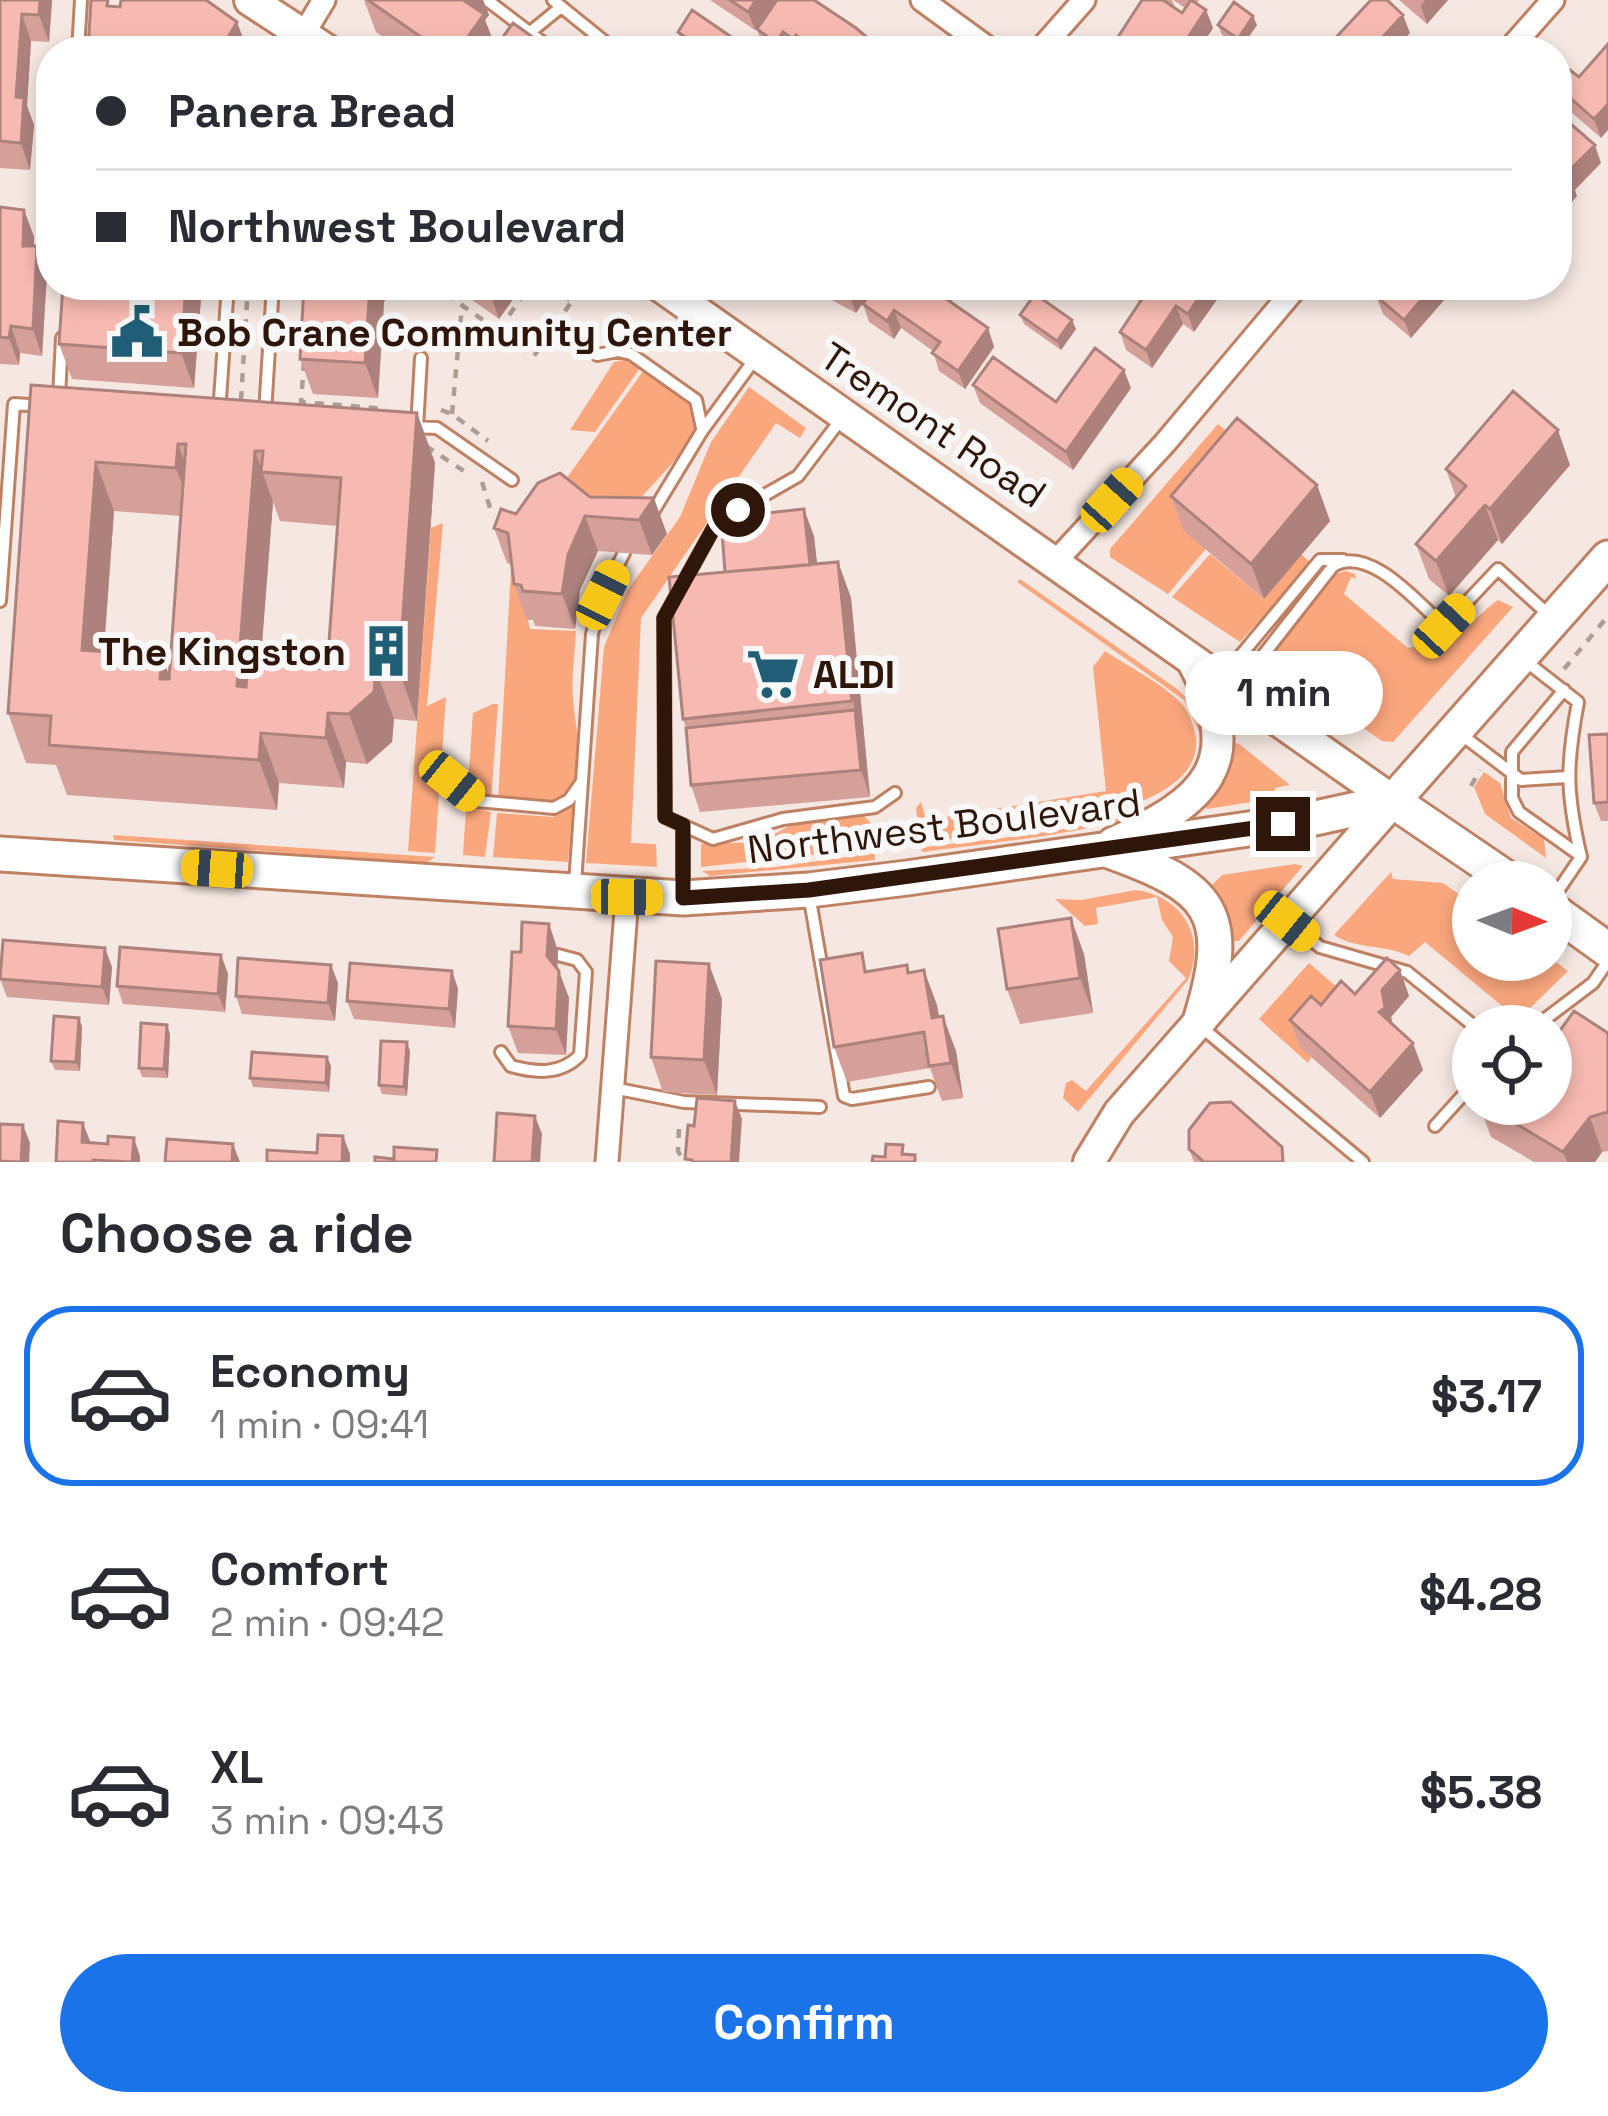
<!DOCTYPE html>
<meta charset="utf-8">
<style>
:root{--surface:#fff;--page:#f2f2f3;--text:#2b2b33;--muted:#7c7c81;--line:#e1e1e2;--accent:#1a73e8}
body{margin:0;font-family:"Space Grotesk",sans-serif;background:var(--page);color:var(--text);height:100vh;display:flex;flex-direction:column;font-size:45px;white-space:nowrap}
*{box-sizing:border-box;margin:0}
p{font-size:39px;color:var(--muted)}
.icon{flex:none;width:66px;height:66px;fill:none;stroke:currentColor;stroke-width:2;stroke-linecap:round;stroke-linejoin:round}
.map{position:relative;height:1162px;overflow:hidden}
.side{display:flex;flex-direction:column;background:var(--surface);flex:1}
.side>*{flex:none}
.guide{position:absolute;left:36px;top:36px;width:1536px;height:264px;border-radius:48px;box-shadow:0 6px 18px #0003;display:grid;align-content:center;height:264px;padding:0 60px;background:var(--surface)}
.needle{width:78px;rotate:91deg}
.controls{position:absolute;left:1452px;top:861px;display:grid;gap:24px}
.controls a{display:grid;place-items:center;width:120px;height:120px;border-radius:50%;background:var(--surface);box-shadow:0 6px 18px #0003;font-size:60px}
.end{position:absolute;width:54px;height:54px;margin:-27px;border:15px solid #2e170a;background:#fff;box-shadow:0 0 0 6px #fff}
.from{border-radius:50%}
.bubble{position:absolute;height:84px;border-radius:42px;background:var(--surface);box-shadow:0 6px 18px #0003;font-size:39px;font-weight:700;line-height:84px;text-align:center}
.car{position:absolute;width:36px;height:72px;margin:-36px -18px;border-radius:15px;box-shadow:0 0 9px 3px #0007;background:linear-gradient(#f5c518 24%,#345 0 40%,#f5c518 0 76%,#345 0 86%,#f5c518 0)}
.guide b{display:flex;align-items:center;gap:42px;height:114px;font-size:45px}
.guide b+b{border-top:3px solid var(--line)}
.guide i{width:30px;height:30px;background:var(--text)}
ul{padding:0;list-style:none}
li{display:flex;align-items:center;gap:36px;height:180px;margin:0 24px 18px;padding:0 36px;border:6px solid transparent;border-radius:48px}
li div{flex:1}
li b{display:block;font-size:45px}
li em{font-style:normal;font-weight:700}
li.current{border-color:var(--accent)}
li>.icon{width:108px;height:108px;stroke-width:1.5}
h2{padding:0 60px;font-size:54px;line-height:144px}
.primary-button{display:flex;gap:24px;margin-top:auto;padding:24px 60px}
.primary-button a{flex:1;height:138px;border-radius:72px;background:var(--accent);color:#fff;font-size:48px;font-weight:700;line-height:138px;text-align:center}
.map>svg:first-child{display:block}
</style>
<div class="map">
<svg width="1608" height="1162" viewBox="0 0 1608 1162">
<rect width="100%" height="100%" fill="#f5e7e1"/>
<path fill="#faa77e" d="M624 360 640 368 595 432 570 430 614 362Z
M644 370 695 409 697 431 686 448 609 533 518 546Z
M749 387 806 428 800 438 776 423 641 618 631 843 656 844 657 867 586 863 604 647 627 591 680 517 711 442Z
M1218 424 1251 452 1205 550 1168 594 1110 557V549Z
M443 523 427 706 446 697 435 853 408 851 431 528Z
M1210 554 1264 599 1301 554 1311 563 1240 642 1172 597Z
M511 569H516L530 629 576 631C575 653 571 676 573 698 574 722 590 782 564 799 549 809 515 801 498 800Z
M1346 571 1355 574 1356 579 1351 577 1344 594 1408 648 1414 647 1418 637C1465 645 1465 623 1498 600L1513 607 1393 742 1382 741 1265 660 1335 574Z
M1020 579 1177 689 1192 703 1204 729 1199 731 1184 700 1017 582Z
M1105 651C1129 667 1162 683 1182 704 1190 713 1194 727 1196 738 1205 824 978 834 920 843L916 808 921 802 926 820 1106 791 1093 667Z
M493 704H498L491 800 475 795 468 784 473 713Z
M1200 736 1205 737C1205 756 1201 775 1187 789 1143 832 987 842 923 852L920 848C988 838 1120 831 1175 793 1194 779 1202 759 1200 736Z
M1238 743 1290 785 1275 788 1276 798 1207 809 1205 803 1228 745Z
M1484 772 1500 783 1511 818 1544 839 1546 858 1485 814 1474 787Z
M573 802 568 862 493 857 497 813 553 817Z
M471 807 491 812 485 857 463 855 466 808Z
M862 814 872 824 875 848 701 867V844L760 842 800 820Z
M113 835 435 857 426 863 114 840Z
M875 853V860L710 876 702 871 775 867Z
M1295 864 1303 866 1239 941H1231L1207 890 1222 875Z
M1391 872 1393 879 1443 883 1473 904V960L1551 958 1568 971 1524 1014 1513 1015 1425 942 1409 956C1385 944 1357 950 1334 935Z
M1136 890C1182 896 1207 937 1188 980L1078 1112 1063 1098 1066 1083 1072 1080 1086 1091 1186 978 1169 961 1173 937 1162 920 1157 897 1096 908 1098 924 1085 926 1055 899 1081 900Z
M1309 963 1345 994 1308 1063 1259 1019Z"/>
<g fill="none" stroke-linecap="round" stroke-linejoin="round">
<g stroke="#bf8163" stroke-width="16">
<path id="service" d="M487 0 554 51
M553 0 616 51
M78 51 81 0
M516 51 528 34 561 7
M597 355 618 351 631 354 696 400 702 428
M59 397 62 338
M219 413 228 285
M265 413 273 285
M842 418 798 476 717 522 664 618 665 817 713 839 783 819 875 807 895 793
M408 427 437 428 512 480
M417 428 421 358
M651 515 702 431 757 356
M0 601 14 404 42 406
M1523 659 1578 702C1566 766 1566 793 1581 857L1551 901
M1222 678 1320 560H1343
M1239 686 1333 566C1369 544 1418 603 1444 626L1498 569 1550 616
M1564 690 1512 752V798L1519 812 1581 856
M1458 732 1521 780 1568 777
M452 781 477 801 554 808 569 800 581 783
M575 884 592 634 603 594 624 553
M683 894V825
M809 894 844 1096 852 1099 929 1087
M1292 924 1320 947 1407 972 1474 1026
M1200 1026 1363 1162
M1536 1026 1593 983 1608 961
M501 1052 511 1066C536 1073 561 1075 580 1055L586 972 577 960 558 955
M613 1088 684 1102 820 1107
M1435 1126 1473 1084"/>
</g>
<g stroke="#bf8163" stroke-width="27">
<path id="minor" d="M922 0 992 51
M303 35 324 0
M1039 51 1084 0
M1508 51 1553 0
M1056 561 1165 443 1298 285
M607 1162 627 897"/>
</g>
<g stroke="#bf8163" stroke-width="36">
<path id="secondary" d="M250 0 328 51
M659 285 1393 801 1119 1113 1089 1162
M1113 843C1206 801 1248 764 1193 662"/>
</g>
<g stroke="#bf8163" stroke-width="39">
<path id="primary" d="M1393 801 1608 558
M1393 801 1512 882
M1109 851C1210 887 1234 911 1201 1018
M0 854 683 898 809 890 907 878 1297 822 1393 801
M1551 909 1608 950"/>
</g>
<path stroke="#ae9d94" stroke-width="4.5" stroke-dasharray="9 9" stroke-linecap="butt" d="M547 285 572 301
M446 294 534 356 583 285
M499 330 530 285
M304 362 301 402 387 409
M241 400 248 285
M441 410 452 414 488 441
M452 414 462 306
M426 446 467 473
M482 482 491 511
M1564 669 1608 616
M1471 786 1480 770
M679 1129 678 1151 684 1162"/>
<use href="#service" stroke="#fff" stroke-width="10"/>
<use href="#minor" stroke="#fff" stroke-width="21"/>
<use href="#secondary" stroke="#fff" stroke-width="30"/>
<use href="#primary" stroke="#fff" stroke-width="33"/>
</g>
<path fill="#d4a099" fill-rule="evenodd" d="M0 0H52L49 42 31 41 27 106 34 125 30 170 0 168Z
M364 0H483L489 15 485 20 496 47 552 51H403L376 32Z
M710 0H776L755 30Z
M1142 0H1172L1175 8 1182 13 1185 8 1173 0H1199L1197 4 1206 10 1213 28 1198 51H1123L1118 37Z
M1399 0H1448L1427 24Z
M1218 25H1257L1241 48 1222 35Z
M757 29 883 51H769L763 47Z
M678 32 743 45 745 51H696L681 41Z
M1608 44 1601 138 1563 105 1557 86 1579 77Z
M0 207 24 210 34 237 33 246 47 273 42 356 20 353 19 365 0 364Z
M63 285H202L194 388 72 379 59 344Z
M451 285H523L499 319Z
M818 285H875L856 313 822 295Z
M876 285H963L950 302 988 328 994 347 965 389 939 371 933 351 901 328 894 339 869 322 863 304Z
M1115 285H1218L1221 294 1194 332 1183 324 1152 368 1126 350 1120 332 1140 302Z
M1385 285H1457L1411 338 1383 314 1376 296Z
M384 302 378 398 313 394 300 359Z
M1020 315 1076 329 1061 350 1024 324Z
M31 385 417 413 435 463 417 721 394 719 392 742 367 764 346 762 344 788 279 783 277 810 67 795 56 765 26 763 8 713ZM273 502 280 521 337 526 327 669 260 664ZM114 511 181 516 169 675 162 656 104 652Z
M973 385 1056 402 1131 388 1073 470 980 403Z
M1570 465 1502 544 1498 540 1449 596 1429 579 1416 544 1456 498 1446 469Z
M1317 485 1330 521 1264 599 1184 531 1171 496Z
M590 497 667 534 652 555 598 551 580 590 575 629 535 626 533 620H527L514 584 512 565 507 563 494 528 516 514Z
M814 536 817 564 838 562 851 598 870 797 700 812 691 785 686 728 683 719 725 572Z
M1608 734V821H1601L1594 803Z
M549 924 558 951 557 969 569 998 566 1055 518 1053 508 1026 521 952Z
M1084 954 1093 1013 1020 1024 1007 989Z
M221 955 228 974 225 1012 123 1004 117 986Z
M112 967 109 1005 7 997 0 979Z
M1400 970 1409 996 1391 1017 1393 1025 1423 1070 1380 1118 1300 1047 1290 1020 1355 994Z
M452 971 458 989 455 1028 354 1019 347 1001Z
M869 971 909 973 937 1005 939 1017 956 1051 963 1098 942 1101 930 1068 847 1082 834 1047Z
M338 983 335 1021 242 1014 236 996Z
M722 999 717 1095 663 1092 651 1057Z
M79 1018 82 1027 80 1071 55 1070 51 1061Z
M1608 1033V1151L1602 1152 1595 1162H1534L1491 1137 1479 1104H1551Z
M170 1034 168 1078 142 1077 139 1068Z
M410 1051 407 1096 382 1094 379 1085Z
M331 1066 329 1092 253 1087 250 1078Z
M1189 1149 1288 1162H1194Z"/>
<path fill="#ad827d" d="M40 0H52L49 42 39 15Z
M462 0H483L489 15 485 20 496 49 495 51H458Z
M756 0H776L755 30 748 12Z
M1425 0H1448L1427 24 1421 6Z
M1206 10 1213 28 1198 51H1179Z
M22 14 31 41 27 106 34 125 30 170 21 143 16 97Z
M1403 15 1410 33 1393 51H1370Z
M1253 16 1257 25 1241 48 1238 39Z
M237 22 248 51H220Z
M783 32 790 50 779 51 776 43Z
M796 35 802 51H797L793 39Z
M1608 104V130L1601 138 1594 119Z
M1595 145 1601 163 1575 190 1577 196 1562 214 1557 201V193L1566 174Z
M24 210 34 237 33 273 23 246Z
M37 246 47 273 42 356 33 329Z
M186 285H202L194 388 181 353Z
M370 285H396L384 302 378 398 365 363Z
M487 285H523L499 319Z
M856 285H875L856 313 849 295Z
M953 285H963L949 304 945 295Z
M1207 285H1218L1221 294 1194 332 1188 314Z
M1434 285H1457L1411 338 1404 320Z
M1176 306 1183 324 1152 368 1146 350Z
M894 310 901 328 894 339 887 321Z
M1072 320 1076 329 1061 350 1057 341Z
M11 326 20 353 19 365 9 338Z
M988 328 994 347 965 389 958 371Z
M1124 370 1131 388 1073 470 1066 452Z
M417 413 435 463 417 721 399 671Z
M1558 430 1570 465 1502 544 1490 509Z
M178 444 196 494 194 517 176 468Z
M255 451 273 502 255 736 237 686Z
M96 462 114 511 100 700 82 650Z
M1317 485 1330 521 1264 599 1251 564Z
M654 498 667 534 652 555 639 520Z
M1485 505 1498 540 1449 596 1436 561Z
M804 509 814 536 821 601 811 574Z
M585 516 598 551 580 590 575 629 562 594 568 555Z
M838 562 851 598 870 797 861 770Z
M162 656 180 706 160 679Z
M376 670 394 719 392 742 367 764 349 714Z
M328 713 346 762 344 788 326 738Z
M261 733 279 783 277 810 259 760Z
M1071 918 1084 954 1093 1013 1080 978Z
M549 924 558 951 557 983 547 956Z
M105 948 112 967 109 1005 102 987Z
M221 955 228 974 225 1012 218 994Z
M709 964 722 999 717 1095 704 1060Z
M331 965 338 983 335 1021 328 1003Z
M924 970 937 1005 945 1053 932 1018Z
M1400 970 1409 996 1391 1017 1395 1035 1379 1012 1382 990Z
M452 971 458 989 455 1028 449 1009Z
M559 971 569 998 566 1055 556 1029Z
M943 1016 956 1051 963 1098 951 1063Z
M79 1018 82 1027 80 1071 76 1062Z
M167 1025 170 1034 168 1078 164 1069Z
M407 1042 410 1051 407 1096 404 1087Z
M1413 1043 1423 1070 1380 1118 1370 1092Z
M327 1057 331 1066 329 1092 326 1083Z
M735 1101 742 1119 739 1162H731Z
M535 1116 542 1134 540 1162H532Z
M1590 1117 1602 1152 1595 1162H1567L1563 1152Z
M83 1123 90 1141 89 1160 82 1142Z
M23 1125 30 1143 29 1162H21Z
M343 1136 350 1154V1162H342Z
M134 1138 140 1156V1162H132Z
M233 1144 240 1162H232Z"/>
<path fill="#f7bab2" stroke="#ad827d" stroke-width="3" fill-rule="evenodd" d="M0 0H40L39 15 22 14 16 97 24 98 21 143 0 141Z
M91 0H108L107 6 120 7 121 0H206L237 22 220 51H88Z
M368 0H463L484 14 458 51H441Z
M730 0H756L748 12Z
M777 0H814L856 28 883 51H819L796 35 793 39 783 32 776 43 757 29Z
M1142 0H1163L1182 13 1191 0 1206 10 1179 51H1145L1148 47 1139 41 1134 48 1118 37Z
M1371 0H1387L1403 15 1370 51H1335L1329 45Z
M1234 2 1253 16 1238 39 1218 25Z
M692 10 743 45 739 51H706L678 32Z
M513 23 552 51H493Z
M1285 39 1304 51H1277Z
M1205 41 1219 51H1198Z
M1231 43 1243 51H1225Z
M1608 44V104L1594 119 1557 86 1570 70 1579 77Z
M1557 112 1595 145 1566 174 1570 178 1557 193Z
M0 207 24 210 23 246H37L33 329 11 326 9 338 0 337Z
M63 285H186L181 353 59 344Z
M304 285H370L365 363 300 359Z
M831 285H856L849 295Z
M876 285H926L988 328 958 371 932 353 940 342 894 310 887 321 863 304Z
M931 285H953L945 295Z
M1135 285H1207L1188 314 1176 306 1146 350 1120 332 1146 293Z
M1385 285H1434L1404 320 1376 296Z
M1035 294 1072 320 1057 341 1020 315Z
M1095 348 1124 370 1066 452 973 385 993 357 1056 402Z
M31 385 417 413 399 671 376 670 374 692 349 714 328 713 326 738 261 733 259 760 49 745 51 716 8 713ZM178 444H186L169 679H160L162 656 82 650 96 462 176 468ZM255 451H263L261 472 341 478 327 669 248 663 246 687 237 686Z
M1513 391 1558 430 1490 509 1485 505 1436 561 1416 544 1466 486 1446 469Z
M1237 418 1317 485 1251 564 1171 496Z
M560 473 590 497 654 498 639 520 585 516 568 555 562 594 523 591 521 585 514 584 508 533 494 528 501 509 516 514 538 483Z
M804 509 810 565 725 572 721 518Z
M838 562 852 701 683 719 669 577Z
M855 710 861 770 691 785 686 728Z
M1608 734V802L1594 803 1589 735Z
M1071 918 1080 978 1007 989 998 929Z
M522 922 549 924 547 956 559 971 556 1029 508 1026 512 952H521Z
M3 940 105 948 102 987 0 979Z
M120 947 221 955 218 994 117 986Z
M862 953 865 972 907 965 908 973 924 970 932 1018 943 1016 951 1063 929 1066 924 1032 834 1047 820 960Z
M238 958 331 965 328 1003 236 996Z
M1387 958 1400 970 1382 990 1385 1008 1379 1012 1413 1043 1370 1092 1290 1020 1311 996 1321 1005 1341 981 1355 994Z
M656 961 709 964 704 1060 651 1057Z
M350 963 452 971 449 1009 347 1001Z
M1574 1011 1608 1033V1112L1590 1117 1563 1152 1483 1104H1551V1043Z
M54 1016 79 1018 76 1062 51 1061Z
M141 1023 167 1025 164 1069 139 1068Z
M381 1041 407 1042 404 1087 379 1085Z
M252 1052 327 1057 326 1083 250 1078Z
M697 1098 735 1101 731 1162H692V1160L685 1159 688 1125 694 1126Z
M1231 1102 1282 1147 1283 1162H1204L1189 1149V1130L1210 1103Z
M497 1113 535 1116 532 1162H494Z
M58 1121 83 1123 82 1142 108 1144V1136L134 1138 132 1162 93 1160V1162H56Z
M0 1124 23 1125 21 1162 0 1161Z
M318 1135 343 1136 342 1162H267V1150L317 1153Z
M167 1139 233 1144 232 1162H165Z
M886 1144 903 1145 902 1154 915 1155V1162H872L873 1156 885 1157Z
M394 1147 437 1150 436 1162H375V1157L394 1159Z"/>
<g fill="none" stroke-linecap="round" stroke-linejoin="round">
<path stroke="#2e170a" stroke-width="15" d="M738 510 717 522 664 618 665 817 683 825V898L809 890 1283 824"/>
</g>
<defs>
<g id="civic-bare" transform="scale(4.14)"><path d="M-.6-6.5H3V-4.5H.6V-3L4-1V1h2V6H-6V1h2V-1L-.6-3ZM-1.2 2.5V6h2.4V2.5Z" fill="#205e75" stroke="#f8f8f8" stroke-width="2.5" paint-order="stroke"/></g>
<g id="building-bare" transform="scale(4.14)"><path d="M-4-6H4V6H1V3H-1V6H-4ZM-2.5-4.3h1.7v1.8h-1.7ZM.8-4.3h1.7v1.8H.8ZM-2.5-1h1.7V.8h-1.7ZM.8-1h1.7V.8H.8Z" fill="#205e75" stroke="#f8f8f8" stroke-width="2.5" paint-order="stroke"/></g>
<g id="supermarket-bare" transform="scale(4.14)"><path d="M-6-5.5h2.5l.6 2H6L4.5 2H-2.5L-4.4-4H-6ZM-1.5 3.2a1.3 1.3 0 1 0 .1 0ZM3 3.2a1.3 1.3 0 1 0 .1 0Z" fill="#205e75" stroke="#f8f8f8" stroke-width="2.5" paint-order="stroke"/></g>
</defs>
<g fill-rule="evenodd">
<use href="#civic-bare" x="137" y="332"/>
<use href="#building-bare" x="386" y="651"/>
<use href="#supermarket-bare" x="773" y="674"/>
</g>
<g text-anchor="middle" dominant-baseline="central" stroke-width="12" stroke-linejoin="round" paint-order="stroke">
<g font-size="39" font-weight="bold" fill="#2e170a" stroke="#f8f8f8" text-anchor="start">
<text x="177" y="332">Bob Crane Community Center</text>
<text x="346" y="651" text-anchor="end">The Kingston</text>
<text x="813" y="674">ALDI</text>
</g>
<g font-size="39" fill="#2e170a" stroke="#f8f8f8">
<text transform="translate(933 425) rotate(34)">Tremont Road</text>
<text transform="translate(944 826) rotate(-7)">Northwest Boulevard</text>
</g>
</g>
</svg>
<div class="controls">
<a><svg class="needle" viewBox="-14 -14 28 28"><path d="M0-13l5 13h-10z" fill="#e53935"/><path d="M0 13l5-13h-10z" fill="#7c7c81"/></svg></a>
<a><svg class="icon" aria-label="locate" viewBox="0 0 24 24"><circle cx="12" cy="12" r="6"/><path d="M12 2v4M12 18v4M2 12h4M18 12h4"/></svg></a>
</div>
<i class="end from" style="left:738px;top:510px"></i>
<i class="end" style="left:1283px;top:824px"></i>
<div class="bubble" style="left:1185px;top:651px;width:198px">1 min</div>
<i class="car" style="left:1112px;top:500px;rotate:42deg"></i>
<i class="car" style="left:603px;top:595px;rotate:26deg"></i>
<i class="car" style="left:1444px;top:626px;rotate:43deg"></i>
<i class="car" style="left:452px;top:781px;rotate:129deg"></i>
<i class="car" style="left:217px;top:869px;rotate:274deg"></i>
<i class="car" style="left:627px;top:897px;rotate:91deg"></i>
<i class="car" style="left:1287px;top:921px;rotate:129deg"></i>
<div class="guide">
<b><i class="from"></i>Panera Bread</b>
<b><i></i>Northwest Boulevard</b>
</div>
</div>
<section class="side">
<h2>Choose a ride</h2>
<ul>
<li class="current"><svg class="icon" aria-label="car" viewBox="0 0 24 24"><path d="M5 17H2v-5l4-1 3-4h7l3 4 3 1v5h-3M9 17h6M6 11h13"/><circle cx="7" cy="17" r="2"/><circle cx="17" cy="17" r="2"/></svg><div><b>Economy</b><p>1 min · 09:41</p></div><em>$3.17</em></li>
<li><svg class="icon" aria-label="car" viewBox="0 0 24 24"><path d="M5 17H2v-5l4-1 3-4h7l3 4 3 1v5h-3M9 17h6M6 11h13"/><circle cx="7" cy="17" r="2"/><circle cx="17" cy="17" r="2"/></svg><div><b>Comfort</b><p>2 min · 09:42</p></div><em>$4.28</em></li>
<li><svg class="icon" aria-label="car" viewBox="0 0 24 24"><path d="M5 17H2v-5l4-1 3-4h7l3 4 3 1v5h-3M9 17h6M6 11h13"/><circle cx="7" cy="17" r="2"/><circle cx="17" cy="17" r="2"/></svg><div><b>XL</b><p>3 min · 09:43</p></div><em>$5.38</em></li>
</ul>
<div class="primary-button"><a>Confirm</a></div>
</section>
